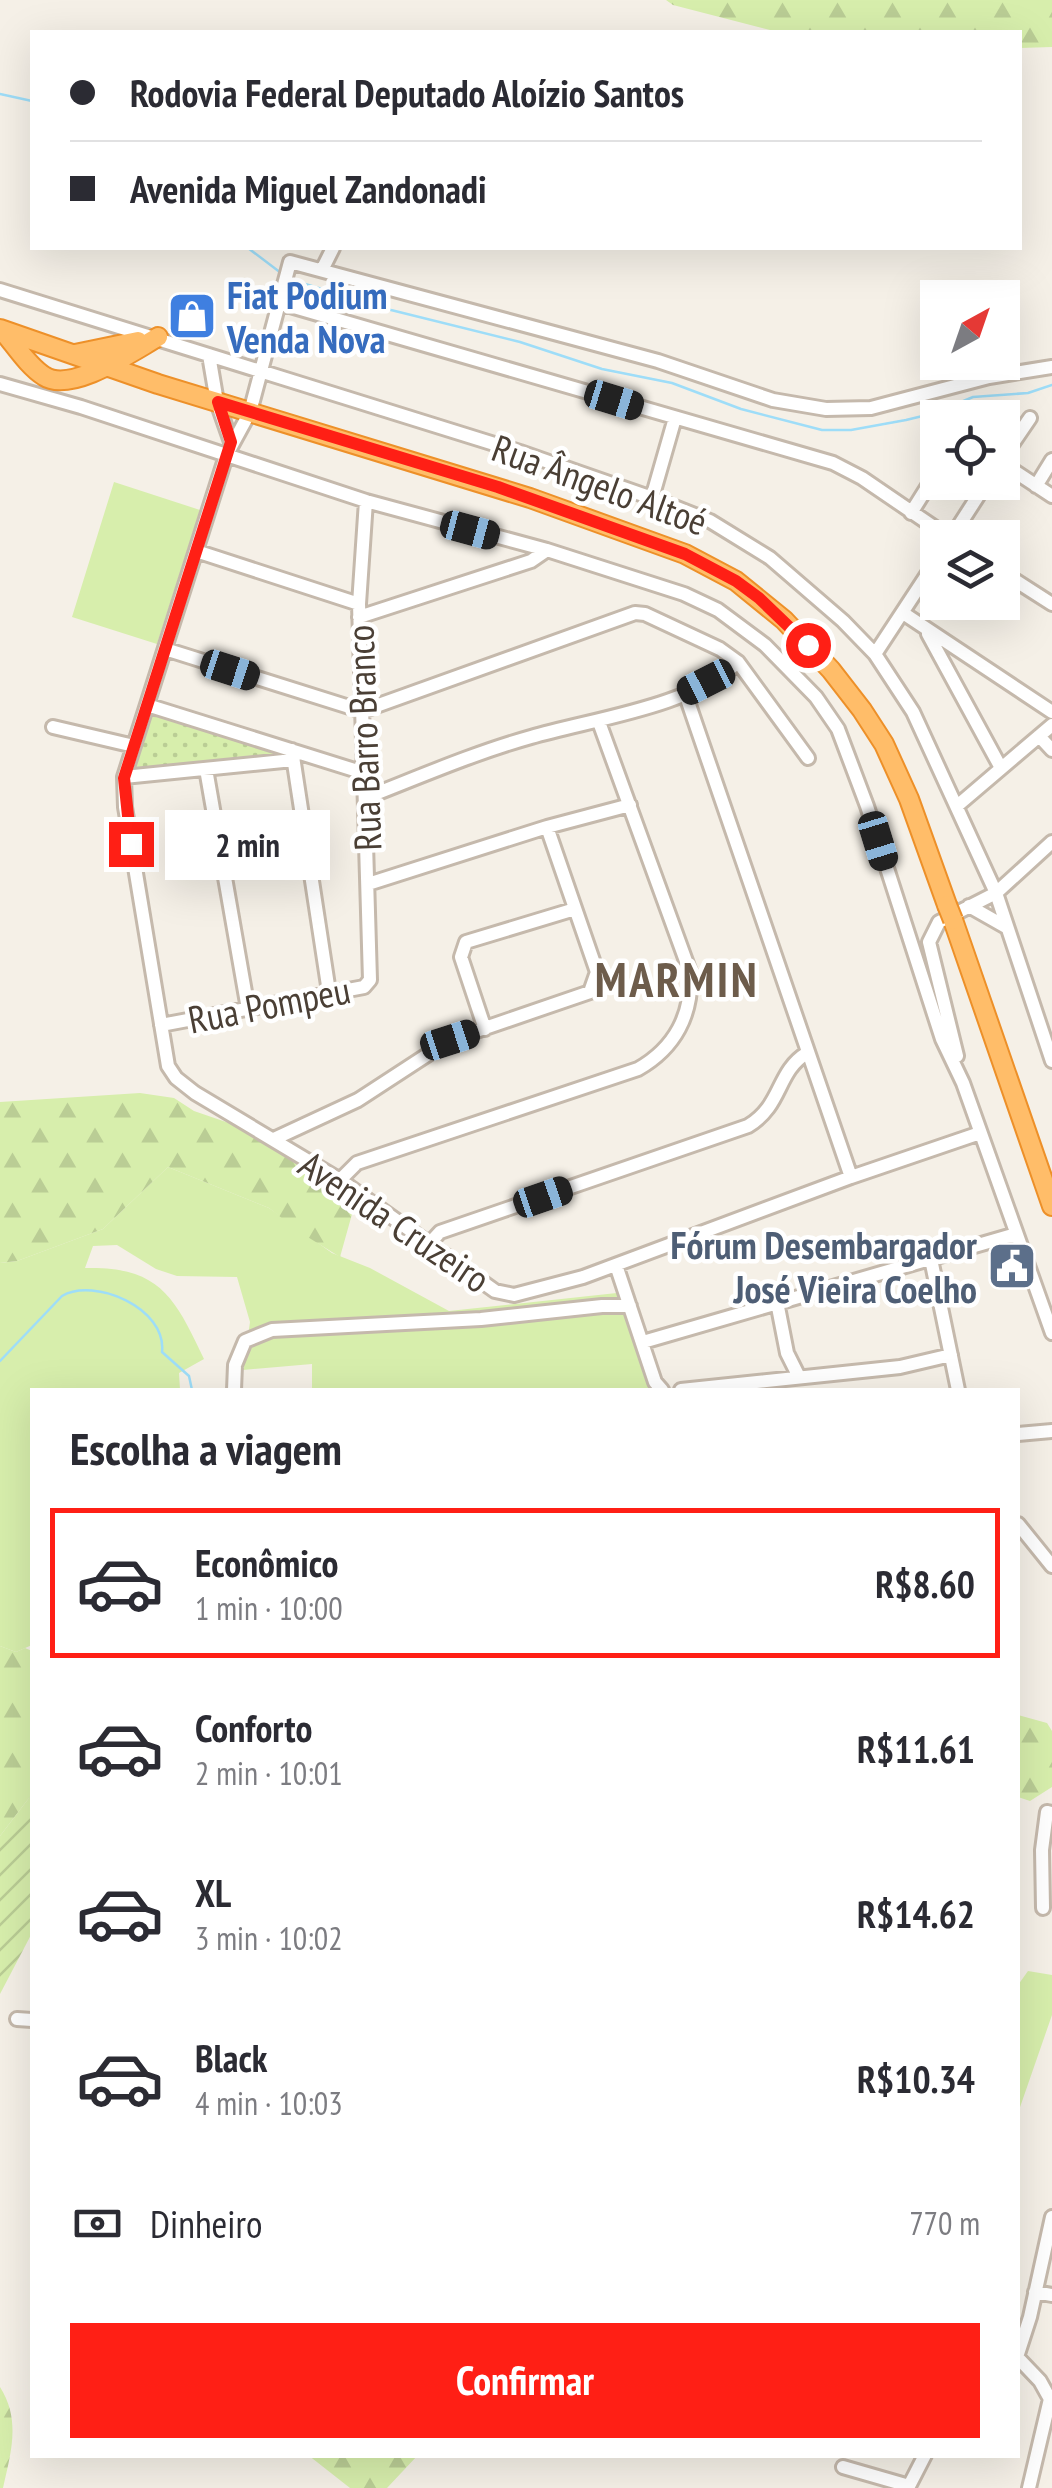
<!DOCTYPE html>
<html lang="pt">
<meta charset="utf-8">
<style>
:root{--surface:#fff;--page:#f2f2f3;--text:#2b2b33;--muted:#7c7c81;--line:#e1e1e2;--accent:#ff1f15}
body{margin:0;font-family:"PT Sans Narrow",sans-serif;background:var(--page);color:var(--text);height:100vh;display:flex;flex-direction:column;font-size:38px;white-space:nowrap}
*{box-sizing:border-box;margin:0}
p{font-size:32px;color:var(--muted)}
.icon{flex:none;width:55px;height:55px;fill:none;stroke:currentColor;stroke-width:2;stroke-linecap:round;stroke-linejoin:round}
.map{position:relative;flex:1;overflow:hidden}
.details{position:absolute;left:30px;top:1388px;width:990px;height:1070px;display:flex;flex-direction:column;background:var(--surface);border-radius:0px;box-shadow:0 10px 40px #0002}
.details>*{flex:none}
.guide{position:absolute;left:30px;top:30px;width:992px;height:220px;border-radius:0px;box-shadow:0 10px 40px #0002;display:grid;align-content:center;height:220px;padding:0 40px;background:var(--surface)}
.needle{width:65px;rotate:40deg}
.fabs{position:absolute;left:920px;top:280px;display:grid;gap:20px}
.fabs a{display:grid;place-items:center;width:100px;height:100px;border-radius:0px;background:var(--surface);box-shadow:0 10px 40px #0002;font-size:50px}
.end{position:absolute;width:45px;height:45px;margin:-22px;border:12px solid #ff1f15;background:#fff;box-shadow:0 0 0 5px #fff}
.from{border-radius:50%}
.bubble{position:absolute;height:70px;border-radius:0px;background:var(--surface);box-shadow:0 10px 40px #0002;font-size:32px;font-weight:600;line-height:70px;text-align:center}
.car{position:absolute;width:30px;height:60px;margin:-30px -15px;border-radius:12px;box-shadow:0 0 8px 2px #0007;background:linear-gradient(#222 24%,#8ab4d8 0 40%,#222 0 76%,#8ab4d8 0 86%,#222 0)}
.guide b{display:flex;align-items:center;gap:35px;height:95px;font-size:38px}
.guide b+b{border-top:2px solid var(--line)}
.guide i{width:25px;height:25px;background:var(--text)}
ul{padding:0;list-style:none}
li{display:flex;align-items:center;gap:30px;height:150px;margin:0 20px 15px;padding:0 20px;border:5px solid transparent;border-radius:0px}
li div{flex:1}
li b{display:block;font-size:38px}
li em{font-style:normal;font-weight:600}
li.current{border-color:var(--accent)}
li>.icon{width:90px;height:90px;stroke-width:1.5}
h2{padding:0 40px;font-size:45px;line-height:120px}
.pay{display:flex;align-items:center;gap:25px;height:110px;padding:0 40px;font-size:38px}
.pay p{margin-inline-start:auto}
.cta{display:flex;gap:20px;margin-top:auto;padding:20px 40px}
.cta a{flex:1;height:115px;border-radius:0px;background:var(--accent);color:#fff;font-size:40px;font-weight:600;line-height:115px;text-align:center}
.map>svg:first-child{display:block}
</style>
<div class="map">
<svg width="1052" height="2488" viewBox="0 0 1052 2488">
<defs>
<pattern id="forest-firs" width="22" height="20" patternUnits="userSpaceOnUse" patternTransform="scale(2.5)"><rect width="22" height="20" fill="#d7eeac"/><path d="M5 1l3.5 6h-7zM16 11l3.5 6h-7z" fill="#bacd95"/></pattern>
<pattern id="park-dots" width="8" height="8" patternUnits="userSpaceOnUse" patternTransform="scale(2.5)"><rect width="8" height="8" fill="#d7eeac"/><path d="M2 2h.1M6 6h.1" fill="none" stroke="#bacd95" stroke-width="1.8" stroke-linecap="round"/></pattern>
<pattern id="garden-furrows" width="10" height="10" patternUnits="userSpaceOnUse" patternTransform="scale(2.5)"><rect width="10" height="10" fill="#d7eeac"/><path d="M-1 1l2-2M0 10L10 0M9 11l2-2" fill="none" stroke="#bacd95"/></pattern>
</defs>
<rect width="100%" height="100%" fill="#f5f0e7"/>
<path fill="#d7eeac" d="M114 482 200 510 157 644 72 617Z
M168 1167 269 1208 332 1253 370 1268 449 1311 626 1292 660 1390H312V1364L243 1370 250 1322 237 1277 177 1276 156 1269 117 1245 93 1246 85 1268C160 1266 175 1298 204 1359L179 1373 180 1390H32V1645L16 1652 0 1646V1263L17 1261 103 1229Z
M1028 1971 1052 1975V2015L1018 2113V1985Z"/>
<path fill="url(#forest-firs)" d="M666 0H1052V47L1020 48V32H778L673 5Z
M140 1093 174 1098 194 1111 258 1133 352 1191 354 1207 340 1257 298 1231 269 1208 168 1167 103 1229 17 1261 0 1263V1102Z
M0 1646 16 1652 25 1648 32 1651V1794L0 1836Z
M1018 1715 1047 1723 1052 1731V1787L1030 1801 1018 1797Z
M0 2387C21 2420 11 2452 3 2488H0Z
M308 2455H418L387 2488H350Z"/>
<path fill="url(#park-dots)" d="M147 706 292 751 125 777Z"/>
<path fill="url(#garden-furrows)" d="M32 1794V1933L0 1994V1836Z"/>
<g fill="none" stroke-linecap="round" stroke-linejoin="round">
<path stroke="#9eddf8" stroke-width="2.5" d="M0 94 32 101
M248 248 281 273
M292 280 391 310 520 342 602 369 672 383 741 409 822 430H851L906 420 935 413 973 397 1028 393 1052 385
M0 1361 62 1296C94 1277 167 1308 162 1352L189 1376 192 1390"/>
<g stroke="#c5b9ac" stroke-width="18">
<path id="minor" d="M322 270 333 248
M0 290 520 452 652 498 710 521 770 558 843 621 875 654 913 712 996 893 1052 1061
M280 303 833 463 862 478 950 538
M209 355 217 402 231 442
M0 384 81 407 366 501 547 550 684 594 718 610 765 645 816 697 838 729 867 806 942 1039 963 1083 1052 1333
M1002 459 1030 418
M1002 463 1052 496
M1036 486 1052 460
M652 498 675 418
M911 513 938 470
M951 538 987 482
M196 551 359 604
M1002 572 1052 604
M903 613 1052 712
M359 617 531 561 547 550
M928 634 1001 768
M165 649 362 711 635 613 645 614 720 649 738 662 808 758
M875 654 938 558
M685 693 851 1177
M147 705 364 773
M53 727 134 746
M1039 736 1052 750
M292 750 329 992
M206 769 248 1009
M124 777 293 760
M365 798C419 777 474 753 531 737 592 719 691 707 738 662
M957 806 1052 725
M368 884 547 827 630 805
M969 906 1006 927
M161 1025 364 987 370 980 359 604 366 501
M485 1029 461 957 466 942 575 909
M957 1056 929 942 939 922 996 893 1052 842
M980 1133 851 1177 583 1277 514 1295 495 1291 340 1180 195 1093 176 1078 168 1066 125 807 124 777 226 456 250 412 290 262 658 361 773 400 826 409 871 408 989 377 1052 367
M274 1139 358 1100 450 1040 590 992 597 972 547 827
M340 1180 357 1163 638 1069C675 1048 693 1014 690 972L599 722
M429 1244 440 1232 748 1126C783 1105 776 1072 807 1053
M931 1259 958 1390
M616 1265 655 1382 662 1390
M777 1302 787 1353 799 1377
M643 1342 1016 1234
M234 1390 235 1365 245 1341 272 1330 481 1319 602 1306H630
M681 1390 900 1367 951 1355
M1018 1434 1052 1431
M1018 1524 1052 1566
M1043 1908 1042 1850 1047 1812 1052 1813
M17 2019 32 2020
M1035 2292 1052 2295
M1018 2354 1030 2317 1052 2217
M1018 2358 1040 2381 1050 2399 1029 2488
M843 2467 909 2486
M908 2488 925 2455"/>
</g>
<g stroke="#ed9029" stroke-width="22">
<path id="highway" d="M0 329 158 384 530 498 685 554 736 581 784 620 831 670 862 710 884 744 909 799 947 905
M2 330C15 345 28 366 44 376 71 394 133 351 158 337
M75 354 138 341
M953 920 1052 1206"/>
</g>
<use href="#minor" stroke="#fff" stroke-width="12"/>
<use href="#highway" stroke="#ffbd69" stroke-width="18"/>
<g stroke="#ed9029" stroke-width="22" stroke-linecap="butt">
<path id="highway-bridge" d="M947 905 953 920"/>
</g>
<use href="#highway-bridge" stroke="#ffbd69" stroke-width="18"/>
</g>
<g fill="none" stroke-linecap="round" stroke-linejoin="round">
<path stroke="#ff1f15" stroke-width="12" d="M131 844 124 778 231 442 218 402 498 487 685 554 736 581 759 598 808 645"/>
</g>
<defs>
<g id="shop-square" transform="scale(2.5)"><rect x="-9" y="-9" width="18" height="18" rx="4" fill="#3f7fe0" stroke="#fff"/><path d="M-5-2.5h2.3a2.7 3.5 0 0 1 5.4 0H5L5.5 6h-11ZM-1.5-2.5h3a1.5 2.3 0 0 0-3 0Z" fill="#fff"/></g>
<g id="civic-square" transform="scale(2.5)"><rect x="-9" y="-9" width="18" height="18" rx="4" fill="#5c6f8a" stroke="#fff"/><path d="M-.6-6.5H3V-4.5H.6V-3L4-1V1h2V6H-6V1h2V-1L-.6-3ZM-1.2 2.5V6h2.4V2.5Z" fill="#fff"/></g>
</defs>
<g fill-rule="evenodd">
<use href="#shop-square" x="192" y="316"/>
<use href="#civic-square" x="1012" y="1266"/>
</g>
<g text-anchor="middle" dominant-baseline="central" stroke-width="9" stroke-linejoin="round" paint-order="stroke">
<g font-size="38" font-weight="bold" fill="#366cbe" stroke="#fff" text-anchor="start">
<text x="227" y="294">Fiat Podium<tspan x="227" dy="44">Venda Nova</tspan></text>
</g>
<g font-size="38" fill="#4a3f35" stroke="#fff">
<text transform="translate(600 484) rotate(20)">Rua Ângelo Altoé</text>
<text transform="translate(363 738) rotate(-92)">Rua Barro Branco</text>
<text transform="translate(269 1004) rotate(-11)">Rua Pompeu</text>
<text transform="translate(395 1221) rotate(34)">Avenida Cruzeiro</text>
</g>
<g font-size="38" font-weight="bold" fill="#4e5e75" stroke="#fff" text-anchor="end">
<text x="977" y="1244">Fórum Desembargador<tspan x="977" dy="44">José Vieira Coelho</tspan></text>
</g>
<g font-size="48" font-weight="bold" letter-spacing="2.5" fill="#6d5c4b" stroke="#fff">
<text x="677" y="979">MARMIN</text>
</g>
</g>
</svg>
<div class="fabs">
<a><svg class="needle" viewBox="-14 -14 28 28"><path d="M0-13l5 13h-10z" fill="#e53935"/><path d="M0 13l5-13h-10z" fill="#7c7c81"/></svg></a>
<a><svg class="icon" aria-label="locate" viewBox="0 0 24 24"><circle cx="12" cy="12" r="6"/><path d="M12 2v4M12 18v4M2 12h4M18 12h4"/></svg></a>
<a><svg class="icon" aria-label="layers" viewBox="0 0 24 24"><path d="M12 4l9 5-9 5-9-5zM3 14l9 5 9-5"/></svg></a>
</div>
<i class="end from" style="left:808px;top:645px"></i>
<i class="end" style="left:131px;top:844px"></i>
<div class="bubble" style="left:165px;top:810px;width:165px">2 min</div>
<i class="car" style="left:614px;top:400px;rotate:107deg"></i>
<i class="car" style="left:470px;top:530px;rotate:105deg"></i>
<i class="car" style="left:230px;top:670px;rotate:108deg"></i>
<i class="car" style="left:706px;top:682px;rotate:243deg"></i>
<i class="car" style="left:878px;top:841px;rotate:163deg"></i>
<i class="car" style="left:450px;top:1040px;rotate:72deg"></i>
<i class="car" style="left:543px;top:1197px;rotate:71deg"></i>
<div class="guide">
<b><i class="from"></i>Rodovia Federal Deputado Aloízio Santos</b>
<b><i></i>Avenida Miguel Zandonadi</b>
</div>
<section class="details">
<h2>Escolha a viagem</h2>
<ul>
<li class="current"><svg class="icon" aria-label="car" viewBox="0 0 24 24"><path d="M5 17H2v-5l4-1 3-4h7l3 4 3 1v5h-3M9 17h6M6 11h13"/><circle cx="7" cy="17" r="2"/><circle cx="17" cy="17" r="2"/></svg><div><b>Econômico</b><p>1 min · 10:00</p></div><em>R$8.60</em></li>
<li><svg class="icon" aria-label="car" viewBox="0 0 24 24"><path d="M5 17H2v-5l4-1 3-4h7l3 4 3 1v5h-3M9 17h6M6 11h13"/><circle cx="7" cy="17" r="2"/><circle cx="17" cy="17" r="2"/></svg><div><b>Conforto</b><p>2 min · 10:01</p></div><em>R$11.61</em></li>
<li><svg class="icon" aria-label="car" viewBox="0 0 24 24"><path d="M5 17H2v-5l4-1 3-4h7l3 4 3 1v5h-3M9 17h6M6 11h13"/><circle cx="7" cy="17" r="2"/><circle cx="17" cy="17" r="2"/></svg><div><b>XL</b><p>3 min · 10:02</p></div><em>R$14.62</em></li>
<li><svg class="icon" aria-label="car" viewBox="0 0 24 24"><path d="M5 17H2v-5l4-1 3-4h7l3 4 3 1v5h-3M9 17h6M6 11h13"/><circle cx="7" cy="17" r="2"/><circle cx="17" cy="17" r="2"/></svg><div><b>Black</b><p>4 min · 10:03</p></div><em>R$10.34</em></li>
</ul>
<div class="pay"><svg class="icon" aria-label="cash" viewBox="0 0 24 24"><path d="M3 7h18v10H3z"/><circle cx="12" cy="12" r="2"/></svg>Dinheiro<p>770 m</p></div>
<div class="cta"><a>Confirmar</a></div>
</section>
</div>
